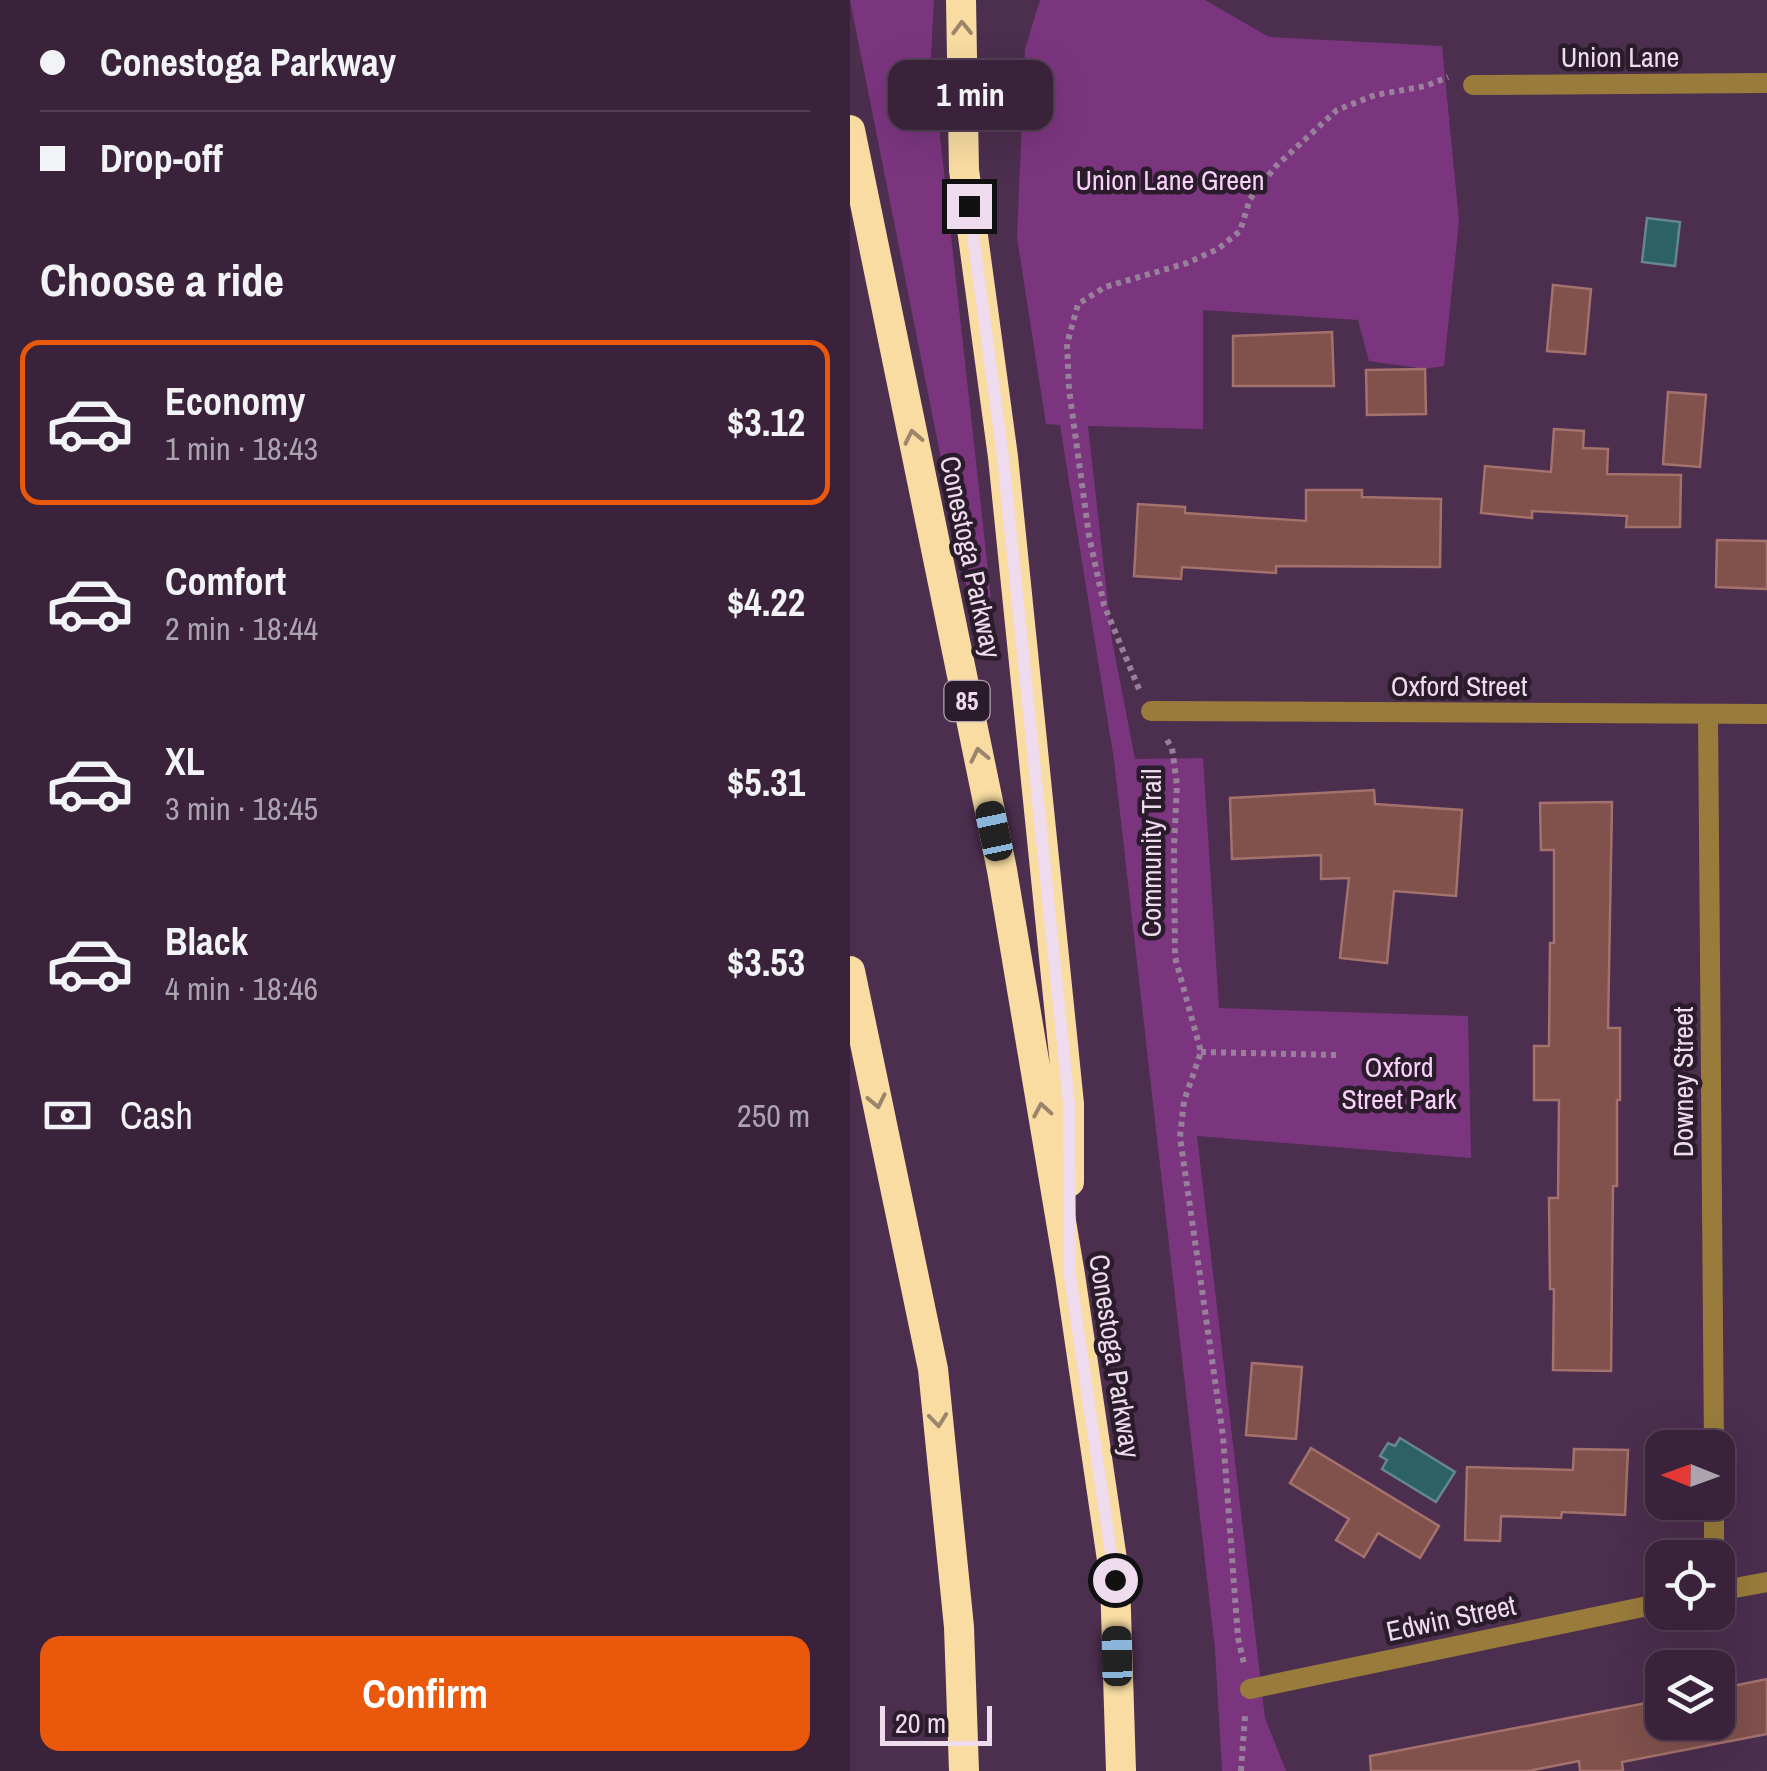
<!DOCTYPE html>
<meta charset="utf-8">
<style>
:root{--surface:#39223a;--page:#442f45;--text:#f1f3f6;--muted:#aba4af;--line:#533f54;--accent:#ea580c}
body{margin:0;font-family:"Archivo Narrow",sans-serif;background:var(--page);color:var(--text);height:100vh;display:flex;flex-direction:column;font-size:38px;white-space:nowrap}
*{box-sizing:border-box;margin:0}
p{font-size:32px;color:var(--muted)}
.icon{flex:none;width:55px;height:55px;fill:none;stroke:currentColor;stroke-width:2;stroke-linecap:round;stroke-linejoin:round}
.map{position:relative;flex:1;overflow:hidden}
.side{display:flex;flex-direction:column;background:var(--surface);width:850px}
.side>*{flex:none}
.banner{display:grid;align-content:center;height:220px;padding:0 40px;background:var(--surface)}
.needle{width:65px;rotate:271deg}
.buttons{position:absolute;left:795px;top:1430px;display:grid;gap:20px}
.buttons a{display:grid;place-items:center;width:90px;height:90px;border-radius:20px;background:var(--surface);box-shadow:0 10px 40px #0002,0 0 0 2px var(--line);font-size:50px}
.scale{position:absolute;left:30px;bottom:25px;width:112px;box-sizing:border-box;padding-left:10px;border:5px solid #eedbee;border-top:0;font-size:28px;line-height:35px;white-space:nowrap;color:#eedbee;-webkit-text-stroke:8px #2a1c2b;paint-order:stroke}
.end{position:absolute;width:45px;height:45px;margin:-22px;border:12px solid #eedbee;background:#111;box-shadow:0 0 0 5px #111}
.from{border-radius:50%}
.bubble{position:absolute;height:70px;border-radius:20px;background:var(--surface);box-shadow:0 10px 40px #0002,0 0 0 2px var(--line);font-size:32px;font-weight:700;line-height:70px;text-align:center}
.car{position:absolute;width:30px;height:60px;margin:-30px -15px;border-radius:12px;box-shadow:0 0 8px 2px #0007;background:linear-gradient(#222 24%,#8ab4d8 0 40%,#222 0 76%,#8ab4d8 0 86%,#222 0)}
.banner b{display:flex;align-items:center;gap:35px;height:95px;font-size:38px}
.banner b+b{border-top:2px solid var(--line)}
.banner i{width:25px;height:25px;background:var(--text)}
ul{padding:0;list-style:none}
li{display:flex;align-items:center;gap:30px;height:165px;margin:0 20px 15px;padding:0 20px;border:5px solid transparent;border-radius:20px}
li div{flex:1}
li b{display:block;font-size:38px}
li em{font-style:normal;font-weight:700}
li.active{border-color:var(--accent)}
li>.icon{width:90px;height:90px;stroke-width:1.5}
h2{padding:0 40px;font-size:45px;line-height:120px}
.pay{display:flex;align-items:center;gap:25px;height:110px;padding:0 40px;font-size:38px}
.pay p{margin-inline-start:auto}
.action{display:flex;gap:20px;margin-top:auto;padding:20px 40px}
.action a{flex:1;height:115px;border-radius:20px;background:var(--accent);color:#fff;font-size:40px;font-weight:700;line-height:115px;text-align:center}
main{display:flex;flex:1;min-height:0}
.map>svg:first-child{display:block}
</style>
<main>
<section class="side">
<div class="banner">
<b><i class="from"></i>Conestoga Parkway</b>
<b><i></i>Drop-off</b>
</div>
<h2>Choose a ride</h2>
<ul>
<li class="active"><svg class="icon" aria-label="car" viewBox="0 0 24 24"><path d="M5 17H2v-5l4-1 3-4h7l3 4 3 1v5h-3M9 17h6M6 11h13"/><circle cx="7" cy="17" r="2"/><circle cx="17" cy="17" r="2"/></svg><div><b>Economy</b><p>1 min · 18:43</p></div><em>$3.12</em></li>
<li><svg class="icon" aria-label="car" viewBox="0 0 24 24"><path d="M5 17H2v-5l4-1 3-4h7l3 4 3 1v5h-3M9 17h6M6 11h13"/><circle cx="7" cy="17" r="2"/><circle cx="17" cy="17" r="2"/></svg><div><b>Comfort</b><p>2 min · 18:44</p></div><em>$4.22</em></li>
<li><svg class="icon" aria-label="car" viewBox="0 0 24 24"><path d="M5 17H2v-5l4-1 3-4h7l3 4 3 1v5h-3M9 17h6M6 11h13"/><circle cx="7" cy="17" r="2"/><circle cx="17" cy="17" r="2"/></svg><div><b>XL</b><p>3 min · 18:45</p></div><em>$5.31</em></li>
<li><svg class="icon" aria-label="car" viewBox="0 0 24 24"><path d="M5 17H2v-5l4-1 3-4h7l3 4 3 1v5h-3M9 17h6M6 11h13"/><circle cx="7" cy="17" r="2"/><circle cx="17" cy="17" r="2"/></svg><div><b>Black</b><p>4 min · 18:46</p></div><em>$3.53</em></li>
</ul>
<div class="pay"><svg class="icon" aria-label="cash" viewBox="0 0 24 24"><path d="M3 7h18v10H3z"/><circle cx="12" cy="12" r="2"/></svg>Cash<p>250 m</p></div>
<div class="action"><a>Confirm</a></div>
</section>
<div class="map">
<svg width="917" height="1771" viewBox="0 0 917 1771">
<rect width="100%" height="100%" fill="#4c2e4e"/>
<path fill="#7b357f" d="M0 0H84L81 55 141 597 120 605Z
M190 0H355L419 37 592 46 609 221 594 366 575 369 519 361 508 320 353 310V429L238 426 262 640 285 759 353 758 369 1008 618 1016 621 1158 347 1136 415 1718 436 1771H372L365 1649 264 760 210 425 196 424 167 238 175 49Z"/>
<path fill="#2b6167" stroke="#668690" stroke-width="2.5" d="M797 218 830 222 825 266 792 262Z
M550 1438 605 1472 586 1502 532 1469 537 1460 530 1456 538 1443 545 1446Z"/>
<path fill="#81514c" stroke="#a4716c" stroke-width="2.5" d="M703 285 741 289 735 354 697 351Z
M482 332 484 386H383V336Z
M575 369 576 414 517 415 516 370Z
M818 392 856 395 850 467 813 464Z
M704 429 734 431 733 448 758 449 757 474 831 475 830 527H776L777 516 682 511V518L631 513 635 466 701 472Z
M456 490H512V497L591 499 590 567 426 566V573L332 567 331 579 284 576 288 504 335 507V513L456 521Z
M867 540 917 541V589L866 587Z
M524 790 525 804 612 810 606 896 544 891 537 963 490 958 499 878 471 879V855L382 859 380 798Z
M762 802 758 1028H770V1100H767V1186H763L761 1371 703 1370 704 1289H700L699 1198H708L709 1100H684V1046H699L700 943H704V850H691L690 803Z
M402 1363 452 1367 446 1439 396 1435Z
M461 1448 589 1526 570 1558 528 1533 514 1557 486 1540 499 1519 440 1483Z
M724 1449 778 1450 775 1515 712 1512 711 1518 651 1516 650 1541 615 1540 617 1467 723 1470Z
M917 1679V1734L772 1762 773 1771H730L729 1761 678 1771H521L520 1756 812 1700V1722H868V1689Z"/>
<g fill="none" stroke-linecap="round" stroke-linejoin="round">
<path stroke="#99809a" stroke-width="6" stroke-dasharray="5 5" stroke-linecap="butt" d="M289 689 254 605 239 536 219 389 217 344 228 304 255 287 337 263 368 249 390 231 400 199 426 166 487 110 525 95 576 86 598 77
M317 740 322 748 327 785 324 847 325 957 351 1052 334 1101 330 1137 373 1436 388 1638 394 1664
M351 1052 486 1055
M391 1771 395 1716"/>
<path stroke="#997c3b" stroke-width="20" d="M623 85 917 83
M301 711 917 714
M858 715 864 1448
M864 1502V1558
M868 1591 917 1582
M400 1689 812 1603"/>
<path stroke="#f8dca2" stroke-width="30" d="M111 0 114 170 153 457 219 1104V1182
M0 130 152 870 220 1275 265 1580 271 1771
M0 971 83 1369 109 1627 114 1771"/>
</g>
<defs><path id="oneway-chevron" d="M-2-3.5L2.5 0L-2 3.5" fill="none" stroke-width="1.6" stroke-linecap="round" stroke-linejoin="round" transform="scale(2.5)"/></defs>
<g stroke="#9b866c">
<use href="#oneway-chevron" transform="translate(112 28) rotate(-91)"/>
<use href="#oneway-chevron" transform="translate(63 437) rotate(-102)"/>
<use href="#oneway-chevron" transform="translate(129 755) rotate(-102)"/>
<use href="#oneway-chevron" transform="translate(27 1101) rotate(78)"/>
<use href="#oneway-chevron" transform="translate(192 1110) rotate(-100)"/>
<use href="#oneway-chevron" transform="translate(88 1420) rotate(84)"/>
</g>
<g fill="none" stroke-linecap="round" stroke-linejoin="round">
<path stroke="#eedbee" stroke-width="12" d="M119 206 153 457 219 1104 220 1275 265 1580"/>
</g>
<g text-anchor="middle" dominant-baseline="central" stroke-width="9" stroke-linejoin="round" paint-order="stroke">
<rect fill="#2a1c2b" stroke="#b3a2b4" stroke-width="2.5" x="94.5" y="681" width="45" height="40" rx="8"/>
<g font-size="25" font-weight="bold" fill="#eedbee">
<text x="117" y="701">85</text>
</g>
<g font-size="28" fill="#eedbee" stroke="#2a1c2b">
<text x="770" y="57">Union Lane</text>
<text transform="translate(121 557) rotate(78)">Conestoga Parkway</text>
<text x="609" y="686">Oxford Street</text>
<text transform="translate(301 853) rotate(-90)">Community Trail</text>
<text transform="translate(833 1082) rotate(-90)">Downey Street</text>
<text transform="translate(265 1356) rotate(81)">Conestoga Parkway</text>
<text transform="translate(601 1618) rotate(-12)">Edwin Street</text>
</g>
<g font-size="28" fill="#f9d1fa" stroke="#2a1c2b">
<text x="320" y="180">Union Lane Green</text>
<text x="549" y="1067">Oxford<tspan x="549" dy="32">Street Park</tspan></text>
</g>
</g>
</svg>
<div class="buttons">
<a><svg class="needle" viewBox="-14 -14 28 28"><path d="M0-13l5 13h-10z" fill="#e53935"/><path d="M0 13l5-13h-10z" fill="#aba4af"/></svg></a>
<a><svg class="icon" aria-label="locate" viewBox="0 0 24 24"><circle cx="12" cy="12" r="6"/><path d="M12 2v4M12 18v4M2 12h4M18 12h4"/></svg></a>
<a><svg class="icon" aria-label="layers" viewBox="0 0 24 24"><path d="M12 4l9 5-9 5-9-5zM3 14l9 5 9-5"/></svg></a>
</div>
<div class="scale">20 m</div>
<i class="end from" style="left:265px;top:1580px"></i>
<i class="end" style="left:119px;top:206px"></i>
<div class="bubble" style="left:38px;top:60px;width:165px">1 min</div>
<i class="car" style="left:144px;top:831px;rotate:348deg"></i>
<i class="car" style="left:267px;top:1656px;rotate:359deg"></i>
</div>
</main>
